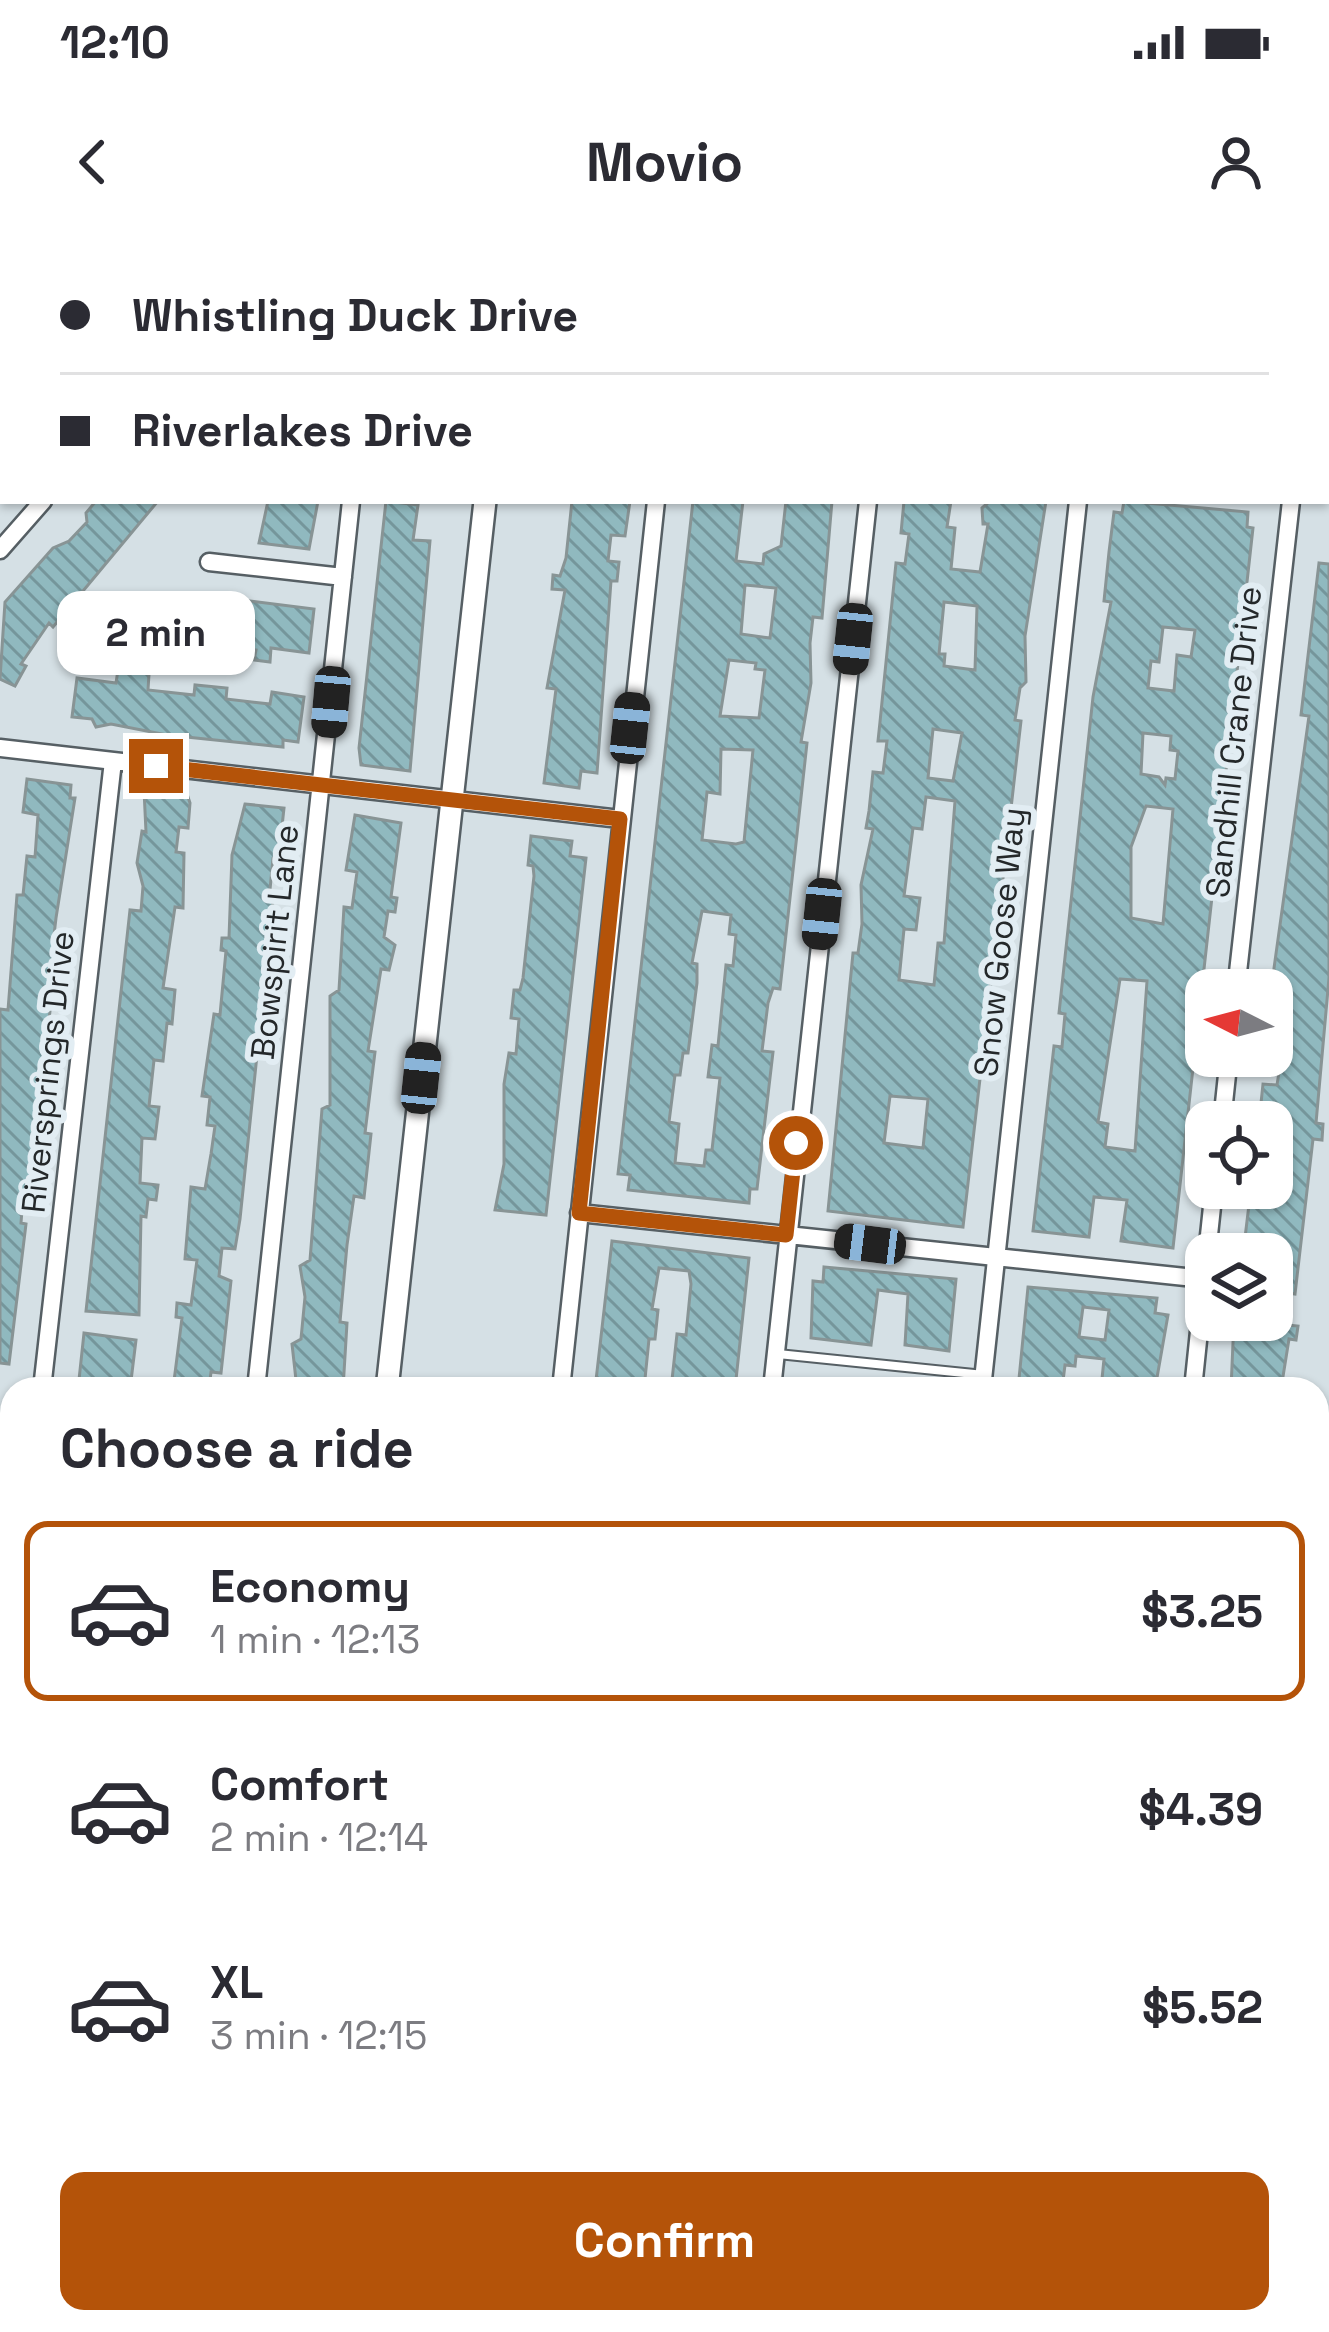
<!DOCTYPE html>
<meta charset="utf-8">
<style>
:root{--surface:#fff;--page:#f2f2f3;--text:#2b2b33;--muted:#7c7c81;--line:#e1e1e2;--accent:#b45309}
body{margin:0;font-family:"Space Grotesk",sans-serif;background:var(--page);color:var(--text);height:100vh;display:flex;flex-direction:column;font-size:45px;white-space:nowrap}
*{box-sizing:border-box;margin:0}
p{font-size:39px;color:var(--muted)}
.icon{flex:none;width:66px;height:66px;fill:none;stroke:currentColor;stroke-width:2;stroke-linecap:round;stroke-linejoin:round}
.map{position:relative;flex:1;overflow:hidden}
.panel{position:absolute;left:0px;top:1137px;width:1329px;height:957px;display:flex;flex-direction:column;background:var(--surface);border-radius:36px 36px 0 0;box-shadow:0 3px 9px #0004}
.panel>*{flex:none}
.top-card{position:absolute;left:0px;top:0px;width:1329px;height:264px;box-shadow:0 3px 9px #0004;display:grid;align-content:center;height:264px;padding:0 60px;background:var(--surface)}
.needle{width:78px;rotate:276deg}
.fabs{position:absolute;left:1185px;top:729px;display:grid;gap:24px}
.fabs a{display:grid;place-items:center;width:108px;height:108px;border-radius:24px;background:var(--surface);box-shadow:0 3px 9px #0004;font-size:60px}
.end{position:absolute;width:54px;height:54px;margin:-27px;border:15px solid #b45309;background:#fff;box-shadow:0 0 0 6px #fff}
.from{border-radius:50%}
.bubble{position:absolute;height:84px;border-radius:24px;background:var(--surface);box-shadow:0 3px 9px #0004;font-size:39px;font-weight:700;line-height:84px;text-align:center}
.car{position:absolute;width:36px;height:72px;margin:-36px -18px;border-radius:15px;box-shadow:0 0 9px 3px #0007;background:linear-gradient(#222 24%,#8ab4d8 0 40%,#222 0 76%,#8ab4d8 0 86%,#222 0)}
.top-card b{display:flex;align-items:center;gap:42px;height:114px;font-size:45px}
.top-card b+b{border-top:3px solid var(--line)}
.top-card i{width:30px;height:30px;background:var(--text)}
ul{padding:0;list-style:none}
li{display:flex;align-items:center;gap:36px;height:180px;margin:0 24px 18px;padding:0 36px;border:6px solid transparent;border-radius:24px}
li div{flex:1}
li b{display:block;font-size:45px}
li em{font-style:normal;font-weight:700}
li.active{border-color:var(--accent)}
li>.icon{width:108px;height:108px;stroke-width:1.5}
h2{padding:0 60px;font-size:54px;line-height:144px}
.button{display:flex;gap:24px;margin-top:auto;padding:24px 60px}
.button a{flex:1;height:138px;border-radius:24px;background:var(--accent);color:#fff;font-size:48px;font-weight:700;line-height:138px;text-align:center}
.status{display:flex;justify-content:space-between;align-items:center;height:84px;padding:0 60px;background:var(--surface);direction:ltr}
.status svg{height:33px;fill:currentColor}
header{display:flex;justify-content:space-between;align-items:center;height:156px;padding:0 60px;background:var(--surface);font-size:54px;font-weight:700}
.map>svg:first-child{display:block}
</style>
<div class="status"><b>12:10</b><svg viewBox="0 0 49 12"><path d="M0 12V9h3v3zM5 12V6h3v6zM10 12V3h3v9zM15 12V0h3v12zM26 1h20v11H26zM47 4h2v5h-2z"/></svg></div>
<header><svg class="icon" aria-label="back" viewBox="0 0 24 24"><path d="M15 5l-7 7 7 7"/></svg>Movio<svg class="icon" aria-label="person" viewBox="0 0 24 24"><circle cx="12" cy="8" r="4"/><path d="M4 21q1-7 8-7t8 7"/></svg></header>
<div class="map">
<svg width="1329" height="2092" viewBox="0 0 1329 2092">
<defs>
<pattern id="building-back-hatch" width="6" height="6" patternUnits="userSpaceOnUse" patternTransform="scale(3)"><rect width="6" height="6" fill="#90b9bf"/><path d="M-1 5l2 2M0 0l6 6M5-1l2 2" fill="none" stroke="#75969b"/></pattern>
</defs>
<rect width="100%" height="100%" fill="#d5e0e5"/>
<path fill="#8592ae" d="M0 1589H12V1882L0 1879Z
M0 2029 12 2031V2082H258L261 2092H0Z"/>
<path fill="url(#building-back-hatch)" stroke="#889495" stroke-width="3" fill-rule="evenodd" d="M96 261H158L53 387 49 383 21 424 26 426 15 446 0 439 5 362 53 308 69 301 87 282 86 273Z
M268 261H318L309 309 259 303Z
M386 261 418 265 413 300 430 301 410 531 361 525 359 508Z
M572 261H630L625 296 611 295 608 321 619 322 617 341H611L597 533 581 531 579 548 544 543 556 449 547 448 565 350 552 349 553 335 560 336 566 318Z
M693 261H743L736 321 763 324 764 314 781 306 786 261H832L822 378 813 377 810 403 811 443 801 502 807 503 780 749 773 748 768 763 762 811 773 812 757 949H750L749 963 628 950 630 935 618 934ZM745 345 776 348 770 398 741 394ZM729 420 756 423 755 429 765 430 759 478 720 476ZM721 509 753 510 744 602 736 604 702 600 707 552 720 554ZM702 671 731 675 729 694 736 695 733 726 726 725 718 806 712 805 708 837 720 838 712 910H706L704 926 675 923 679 884 669 882 675 835H680L683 813H688L697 743V724L692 723Z
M904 261H951L947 287 955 288 951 329 980 332 988 284H983L982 268 990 261H1046L1025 396 1026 442 1020 448 1015 480 1021 481 963 987 828 971 853 713H858L862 684 861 645 873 589 866 588 869 571 873 532 883 533 887 501H878L880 482 896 323 905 324 909 294 901 293ZM944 362 977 366 975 430 944 426 945 414H939ZM933 489 962 493 953 541 928 538ZM926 557 955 561 944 703H938L934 745 899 740 904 689 916 690 920 658 904 656 913 588 922 589ZM890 856 928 859 923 908 884 903Z
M1124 261 1248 272 1247 287 1253 288 1173 1008 1121 1001 1127 960 1094 957 1089 997 1033 991 1054 806 1062 807 1065 774 1059 773 1093 457 1111 362 1104 361 1109 312 1114 272 1122 273ZM1163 387 1195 390 1191 417 1177 415 1174 451 1148 448 1151 421 1159 422ZM1143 493 1171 496 1170 510 1178 511 1175 539 1166 538 1165 545 1159 537 1141 534ZM1146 566 1173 569 1163 684 1131 678V607ZM1120 739 1147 741 1135 911 1105 907 1108 884 1098 882Z
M1319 323 1329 324V738L1316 883 1323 884 1322 900 1313 899 1295 1054 1272 1051V1009L1244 1006 1251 948H1272V882H1259L1263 844 1277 845 1280 826 1281 808 1272 807 1274 728 1309 476 1301 475Z
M164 356 181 373 193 374 146 424 122 400Z
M242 360 314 369 309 413 271 408 270 422 254 420 256 410 228 407 226 422 193 418 198 375 240 380Z
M118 430 149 434 148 450 194 455 195 445 227 448 226 459 270 464 272 452 304 457 298 502 283 500V507L167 495 111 484 96 487 92 479 72 477 77 438 116 443Z
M27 539 71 545 70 558H75L56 678 52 712H57L28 957H23L21 983 26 984 9 1124 0 1123V769L8 770 17 655H23L27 616 35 617 38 575 23 572Z
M144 550 187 554 190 563 188 588 179 587 176 612 184 613 183 668 175 667 163 748 175 750 172 784 167 783 163 821 154 820 149 866 159 867 155 899 142 898 140 943 158 945 156 960 148 959 146 977 141 976 139 1075 86 1071 130 670 141 671 143 646 137 623 142 591 146 592Z
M245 564 284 568 279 614 273 618 269 660 273 661 240 979 235 1009 222 1008 219 1036 231 1041 221 1133 211 1132 209 1149H173L182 1078 176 1077 177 1063 191 1065 197 1020 185 1019 191 947 205 949 211 914 215 886 207 885 210 857 202 856 214 774 220 775 226 711 221 710 222 698H229L232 615Z
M355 575 401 583 391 657 397 658 395 672 388 671 384 697 395 705 389 730 381 729 368 811 375 812 365 893 371 894 364 958 354 956 347 1005 340 1082 347 1083 343 1149H297L292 1104 301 1099 305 1057 300 1026 310 1020 322 869 330 865V756L339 750 344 667 352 668 357 632 346 630Z
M531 596 572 601 570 616 586 618 546 975 495 970 504 924V844L509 813 516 814 519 779 511 778 514 750H520L523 738 534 636 533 626 528 625Z
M612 1001 749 1018 735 1149H671L677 1094 686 1095 691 1044 689 1031 659 1028 652 1069 658 1070 655 1099H649L644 1149H595Z
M824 1027 956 1039 949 1111 905 1105 908 1054 878 1050 871 1105 811 1098 813 1041 823 1042Z
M1028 1047 1157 1058 1155 1073 1168 1075 1155 1149H1101L1104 1119 1076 1116 1075 1126 1065 1125 1062 1149H1018ZM1083 1067 1109 1070 1105 1100 1079 1097Z
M1234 1080 1298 1086 1296 1100 1289 1099 1281 1149H1231Z
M84 1093 136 1100 130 1149H78Z"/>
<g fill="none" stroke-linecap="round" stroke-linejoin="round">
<g stroke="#565f64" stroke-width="12">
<path id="lane" d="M778 1114 984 1135"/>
</g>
<g stroke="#565f64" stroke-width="21">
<path id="street" d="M190 3 191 0
M0 310 43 261
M209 322 343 337
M0 508 620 579
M1236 750 1291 261
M1222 882 1229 816
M579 973 1204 1039
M1207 1014 1214 948
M42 1149 113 521
M256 1149 351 261
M561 1149 656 261
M772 1149 868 261
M982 1149 1078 261
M1193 1149 1206 1024
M0 1420 12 1421"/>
</g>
<g stroke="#565f64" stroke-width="26">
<path id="secondary" d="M515 3V0
M387 1149 485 261
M529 2082 532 2092
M563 2082 567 2092"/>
</g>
<use href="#lane" stroke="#fff" stroke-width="8"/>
<use href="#street" stroke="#fff" stroke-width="16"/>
<use href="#secondary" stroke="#fff" stroke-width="21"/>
</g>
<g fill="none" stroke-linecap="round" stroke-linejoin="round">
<path stroke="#b45309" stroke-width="15" d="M156 526 620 579 579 973 786 995 796 903"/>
</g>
<g text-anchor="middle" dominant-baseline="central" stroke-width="12" stroke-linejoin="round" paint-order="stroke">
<g font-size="33" fill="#24282a" stroke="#e2edf3">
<text transform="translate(1234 502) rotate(-84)">Sandhill Crane Drive</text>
<text transform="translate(275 702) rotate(-84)">Bowspirit Lane</text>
<text transform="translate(1000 702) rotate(-84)">Snow Goose Way</text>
<text transform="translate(48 832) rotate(-84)">Riversprings Drive</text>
</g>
</g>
</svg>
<div class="fabs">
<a><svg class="needle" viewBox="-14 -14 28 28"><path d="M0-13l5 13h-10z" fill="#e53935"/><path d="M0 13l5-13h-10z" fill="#7c7c81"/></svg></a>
<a><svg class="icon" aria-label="locate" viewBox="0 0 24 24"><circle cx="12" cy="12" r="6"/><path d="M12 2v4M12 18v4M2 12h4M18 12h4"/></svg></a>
<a><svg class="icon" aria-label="layers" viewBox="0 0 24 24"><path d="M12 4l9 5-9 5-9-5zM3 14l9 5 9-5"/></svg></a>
</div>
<i class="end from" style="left:796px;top:903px"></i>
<i class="end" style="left:156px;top:526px"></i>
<div class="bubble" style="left:57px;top:351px;width:198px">2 min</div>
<i class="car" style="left:853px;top:399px;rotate:186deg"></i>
<i class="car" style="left:331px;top:462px;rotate:185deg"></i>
<i class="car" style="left:630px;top:488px;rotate:6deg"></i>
<i class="car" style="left:822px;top:674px;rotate:186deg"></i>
<i class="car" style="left:421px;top:838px;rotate:6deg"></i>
<i class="car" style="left:870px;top:1004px;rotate:277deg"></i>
<div class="top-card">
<b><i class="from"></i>Whistling Duck Drive</b>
<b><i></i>Riverlakes Drive</b>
</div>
<section class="panel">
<h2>Choose a ride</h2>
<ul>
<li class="active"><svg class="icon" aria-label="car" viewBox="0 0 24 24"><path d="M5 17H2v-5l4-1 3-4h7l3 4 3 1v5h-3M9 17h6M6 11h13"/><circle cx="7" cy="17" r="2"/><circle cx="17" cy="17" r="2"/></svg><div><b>Economy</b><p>1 min · 12:13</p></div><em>$3.25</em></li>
<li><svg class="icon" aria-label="car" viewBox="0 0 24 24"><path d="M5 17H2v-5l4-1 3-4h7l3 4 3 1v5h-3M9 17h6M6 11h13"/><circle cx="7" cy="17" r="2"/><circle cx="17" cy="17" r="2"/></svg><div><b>Comfort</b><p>2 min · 12:14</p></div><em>$4.39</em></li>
<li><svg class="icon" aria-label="car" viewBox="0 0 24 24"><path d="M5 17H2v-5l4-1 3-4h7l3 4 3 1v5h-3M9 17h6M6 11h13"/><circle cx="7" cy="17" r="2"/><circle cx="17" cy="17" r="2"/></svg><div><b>XL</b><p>3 min · 12:15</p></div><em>$5.52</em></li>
</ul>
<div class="button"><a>Confirm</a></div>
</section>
</div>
